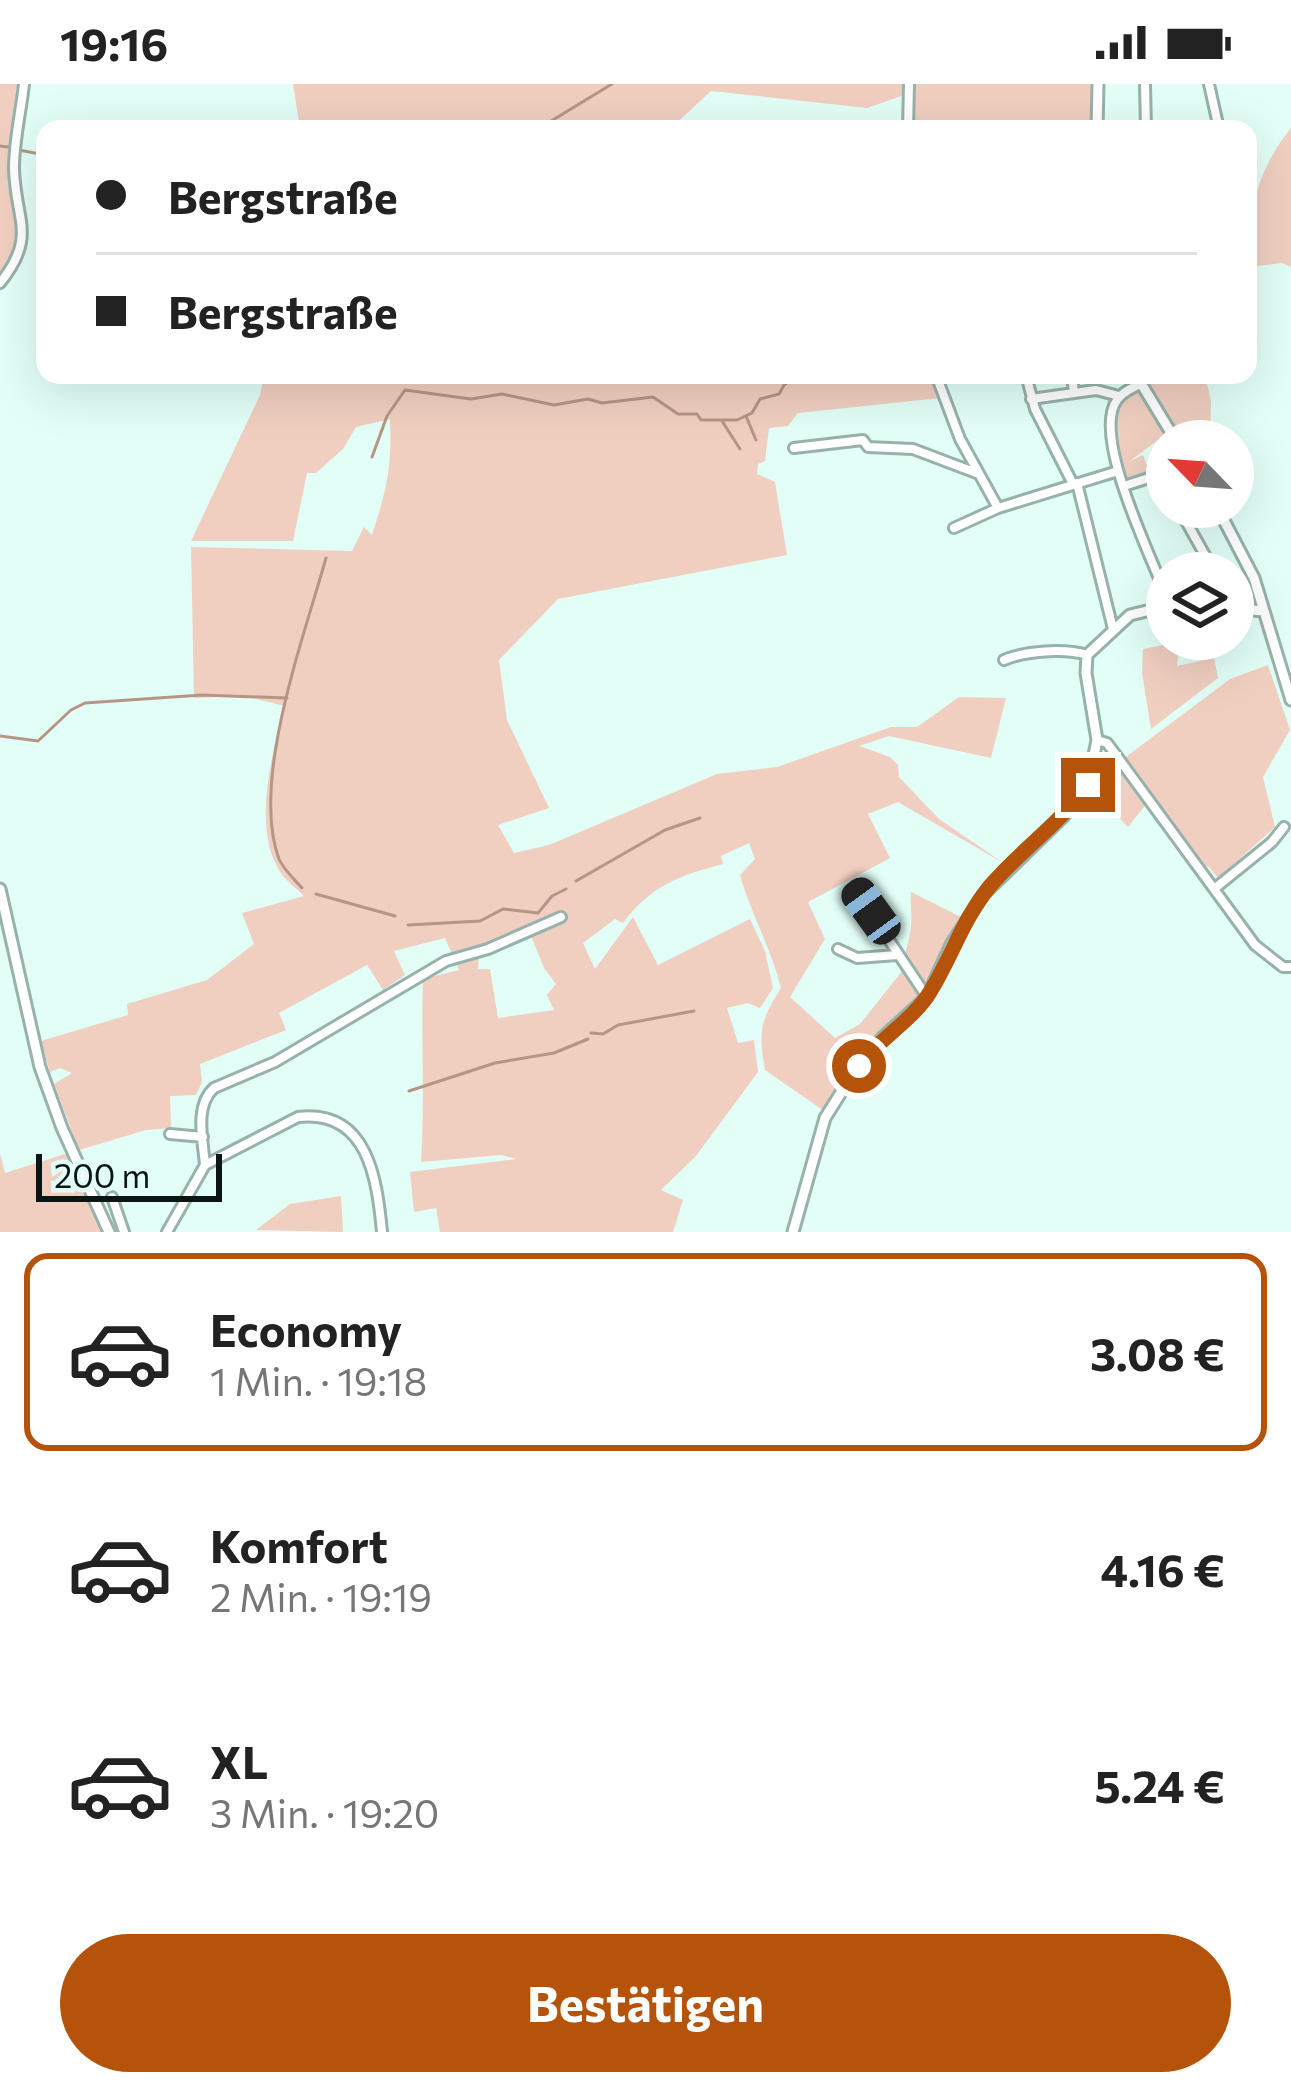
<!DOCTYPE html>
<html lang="de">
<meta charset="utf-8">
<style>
:root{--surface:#fff;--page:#f6f6f6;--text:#222;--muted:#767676;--line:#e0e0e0;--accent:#b45309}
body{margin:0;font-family:Commissioner,sans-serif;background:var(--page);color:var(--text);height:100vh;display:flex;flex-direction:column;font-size:45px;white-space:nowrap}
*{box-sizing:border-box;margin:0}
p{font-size:39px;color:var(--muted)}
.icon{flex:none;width:66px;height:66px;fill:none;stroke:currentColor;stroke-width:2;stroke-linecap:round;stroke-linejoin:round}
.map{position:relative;height:1148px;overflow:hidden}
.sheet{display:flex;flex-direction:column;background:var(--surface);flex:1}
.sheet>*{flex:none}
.banner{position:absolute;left:36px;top:36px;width:1221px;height:264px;border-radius:24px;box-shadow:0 12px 48px #0002;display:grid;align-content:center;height:264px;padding:0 60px;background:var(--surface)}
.needle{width:78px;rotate:295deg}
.fabs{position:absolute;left:1146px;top:336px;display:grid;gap:24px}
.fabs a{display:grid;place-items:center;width:108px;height:108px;border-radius:50%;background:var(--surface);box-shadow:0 12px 48px #0002;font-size:60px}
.scale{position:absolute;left:36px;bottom:30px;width:186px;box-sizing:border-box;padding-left:12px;border:6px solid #0b1513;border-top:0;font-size:33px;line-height:42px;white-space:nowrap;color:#0b1513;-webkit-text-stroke:9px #e2fff7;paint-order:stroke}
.end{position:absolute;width:54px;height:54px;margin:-27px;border:15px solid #b45309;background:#fff;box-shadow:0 0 0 6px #fff}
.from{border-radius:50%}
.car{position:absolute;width:36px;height:72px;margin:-36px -18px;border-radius:15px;box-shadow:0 0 9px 3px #0007;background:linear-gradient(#222 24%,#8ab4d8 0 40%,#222 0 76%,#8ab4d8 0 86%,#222 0)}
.banner b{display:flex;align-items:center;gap:42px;height:114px;font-size:45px}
.banner b+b{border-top:3px solid var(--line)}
.banner i{width:30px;height:30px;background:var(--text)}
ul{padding:21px 0 0;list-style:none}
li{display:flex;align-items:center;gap:36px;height:198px;margin:0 24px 18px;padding:0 36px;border:6px solid transparent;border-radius:24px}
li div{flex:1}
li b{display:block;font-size:45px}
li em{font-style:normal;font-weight:700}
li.active{border-color:var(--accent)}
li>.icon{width:108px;height:108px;stroke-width:1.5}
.primary-button{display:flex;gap:24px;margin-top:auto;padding:24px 60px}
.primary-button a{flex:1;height:138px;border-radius:72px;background:var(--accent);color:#fff;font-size:48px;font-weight:700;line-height:138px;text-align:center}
.status{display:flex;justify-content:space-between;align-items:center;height:84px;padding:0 60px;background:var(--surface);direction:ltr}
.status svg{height:33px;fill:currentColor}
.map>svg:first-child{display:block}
</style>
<div class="status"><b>19:16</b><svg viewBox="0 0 49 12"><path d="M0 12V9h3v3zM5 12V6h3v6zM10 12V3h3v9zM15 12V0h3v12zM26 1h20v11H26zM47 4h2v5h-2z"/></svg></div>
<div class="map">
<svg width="1291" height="1148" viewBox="0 0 1291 1148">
<rect width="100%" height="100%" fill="#e2fff7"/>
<path fill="#f0cfc0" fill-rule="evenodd" d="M0 0H18L11 60V95L20 141 17 165 0 188Z
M293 0H903L904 11 867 24 711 7 670 45H300Z
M912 0H1093L1092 45H912Z
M1291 44V183L1282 179 1248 183C1248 130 1256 87 1291 44Z
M264 291H934L940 314 798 329 788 342 769 344 765 377 758 380 757 390 775 398 787 471 558 515 499 576 507 636 549 724 498 741 514 769 549 761 717 690 777 683 891 643H917L959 613 1006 614 991 674 889 652 859 662 890 673 898 681 899 693 939 735 1005 780 898 718 868 730 890 774 808 818 825 855 790 913 835 954 860 940 903 886 920 914 860 975 824 1027 765 986C758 947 760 938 781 904 771 864 751 830 740 791L755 775 749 759 721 772 723 780C678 792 652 801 623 839L615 835 583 859 595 885 633 833 658 881 750 835 765 867 773 904 760 924 748 919 727 924 738 959 754 956 758 988 696 1072 661 1106 683 1116 673 1148H440L436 1124 414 1128 410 1088 516 1075 501 1071 421 1078C425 1017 421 957 423 895L459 886 445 854 394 867 405 891 383 906 367 881 279 929 286 946 200 980 202 998 196 1011 170 1012 171 1044 146 1046 79 1066 54 1000 72 989 60 984 50 988 41 957 128 931 127 920 207 896 254 860 242 829 304 812C298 806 289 799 283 792 250 749 272 669 285 622L244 612 194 614 191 463 352 467 364 443 372 451C387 404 392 384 390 335L356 343 343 365 316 389H307L293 457H191L260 311ZM531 852 544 884 556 900 547 911 554 926 498 934 490 885H478L479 867Z
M1141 291H1205L1211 317 1210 357H1183Z
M1134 307 1145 314 1167 349 1130 377 1143 371 1150 390 1129 397C1113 378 1112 345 1117 320Z
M1180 558 1177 582 1214 574 1218 594 1151 645 1142 589 1143 565Z
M1268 581 1290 646 1263 693 1275 743 1218 794 1208 782 1202 784 1123 675 1230 595Z
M1114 672 1147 719 1128 743 1089 703 1097 685Z
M911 808 961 833 927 904H923C902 875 902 882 910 850 913 837 910 821 911 808Z
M0 1069 5 1089 68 1069 103 1148H0Z
M341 1112 343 1148 256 1146 290 1120Z"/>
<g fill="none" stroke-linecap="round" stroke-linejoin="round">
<path stroke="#b79584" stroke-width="3" d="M538 45 612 0
M0 62 8 63
M19 66 45 71
M746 332 756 356
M722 337 740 365
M372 373 387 332 405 306 471 315 502 310 554 321 588 315 602 319 653 313 678 330H697L701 336H737L752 329 760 315 779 310 784 301 798 291
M0 652 38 657 71 626 85 619 202 611 287 614
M576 797 665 746 700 734
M302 804C294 795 284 786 279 775 250 698 304 553 326 474
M316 810 395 832
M408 841 480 837 503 825 538 829 552 812 566 805
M591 949 603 950 618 941 694 927
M409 1007 495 979 554 969 588 955"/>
<g stroke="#97b2ab" stroke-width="14">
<path id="minor" d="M1145 0 1146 45
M1209 0 1219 45
M908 45 909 0
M0 199C38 152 15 136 14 84 14 56 21 28 24 0
M936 291 960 355 998 424
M1026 291 1035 325 1073 400
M1140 300C1132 304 1122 308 1117 316 1091 352 1152 474 1167 514
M1074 309 1096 306 1119 312
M1031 315 1074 309 1072 291
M794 364 863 356 868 363 913 365 979 390
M1077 399 1113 545
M1124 402 1155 392 1167 406
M1178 423 1215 489
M954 444 998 424 1118 387
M1004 576C1025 567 1064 564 1087 571
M1097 656 1107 659 1116 671 1255 861 1283 883H1291
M855 805 927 913
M1214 805 1272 758 1284 743
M838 865 857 874 897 871
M170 1050 203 1053
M205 1081C203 1056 194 1022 214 1004L275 978 446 877 488 865 561 833
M112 1113 124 1148
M167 1148 205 1081 298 1033C368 1025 377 1095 382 1148"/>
</g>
<g stroke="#97b2ab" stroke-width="15">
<path id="tertiary" d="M1097 45 1098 0
M1136 291 1176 357
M1217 423 1254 494 1291 616
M1233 524 1263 527
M793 1148 825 1034 847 999 882 954 927 913 952 859 983 811 1064 732 1088 701 1097 656 1086 589 1087 571 1130 531 1167 522"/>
</g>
<g stroke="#97b2ab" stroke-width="15">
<path id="secondary" d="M0 805 40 983 62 1044 109 1148"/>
</g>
<use href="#minor" stroke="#fff" stroke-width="8"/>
<use href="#tertiary" stroke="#fff" stroke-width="9"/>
<use href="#secondary" stroke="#fff" stroke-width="9"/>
</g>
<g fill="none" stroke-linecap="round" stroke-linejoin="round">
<path stroke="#b45309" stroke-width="15" d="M859 982C879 955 913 936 930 908 953 871 961 838 990 802 1021 766 1059 740 1088 701"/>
</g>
</svg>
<div class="fabs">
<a><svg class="needle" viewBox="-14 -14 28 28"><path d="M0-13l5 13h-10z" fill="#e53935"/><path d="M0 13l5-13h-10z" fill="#767676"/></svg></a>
<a><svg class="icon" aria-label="layers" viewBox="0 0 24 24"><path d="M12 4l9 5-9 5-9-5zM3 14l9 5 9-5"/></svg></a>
</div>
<div class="scale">200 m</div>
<i class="end from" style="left:859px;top:982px"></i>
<i class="end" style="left:1088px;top:701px"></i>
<i class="car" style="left:871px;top:827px;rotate:324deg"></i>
<div class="banner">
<b><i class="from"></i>Bergstraße</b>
<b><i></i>Bergstraße</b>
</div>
</div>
<section class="sheet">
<ul>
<li class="active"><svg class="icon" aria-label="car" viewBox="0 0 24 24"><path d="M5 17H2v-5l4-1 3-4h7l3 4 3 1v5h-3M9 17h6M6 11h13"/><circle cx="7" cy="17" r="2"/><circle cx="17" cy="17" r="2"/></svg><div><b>Economy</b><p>1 Min. · 19:18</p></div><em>3.08 €</em></li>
<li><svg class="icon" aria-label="car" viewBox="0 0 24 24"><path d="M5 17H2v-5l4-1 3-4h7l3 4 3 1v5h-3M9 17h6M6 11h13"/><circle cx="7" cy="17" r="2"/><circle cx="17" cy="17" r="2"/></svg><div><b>Komfort</b><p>2 Min. · 19:19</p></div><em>4.16 €</em></li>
<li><svg class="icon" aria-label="car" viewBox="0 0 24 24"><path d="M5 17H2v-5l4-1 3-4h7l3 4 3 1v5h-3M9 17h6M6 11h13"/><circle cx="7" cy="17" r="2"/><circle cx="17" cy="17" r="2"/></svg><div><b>XL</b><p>3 Min. · 19:20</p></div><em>5.24 €</em></li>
</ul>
<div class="primary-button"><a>Bestätigen</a></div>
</section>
